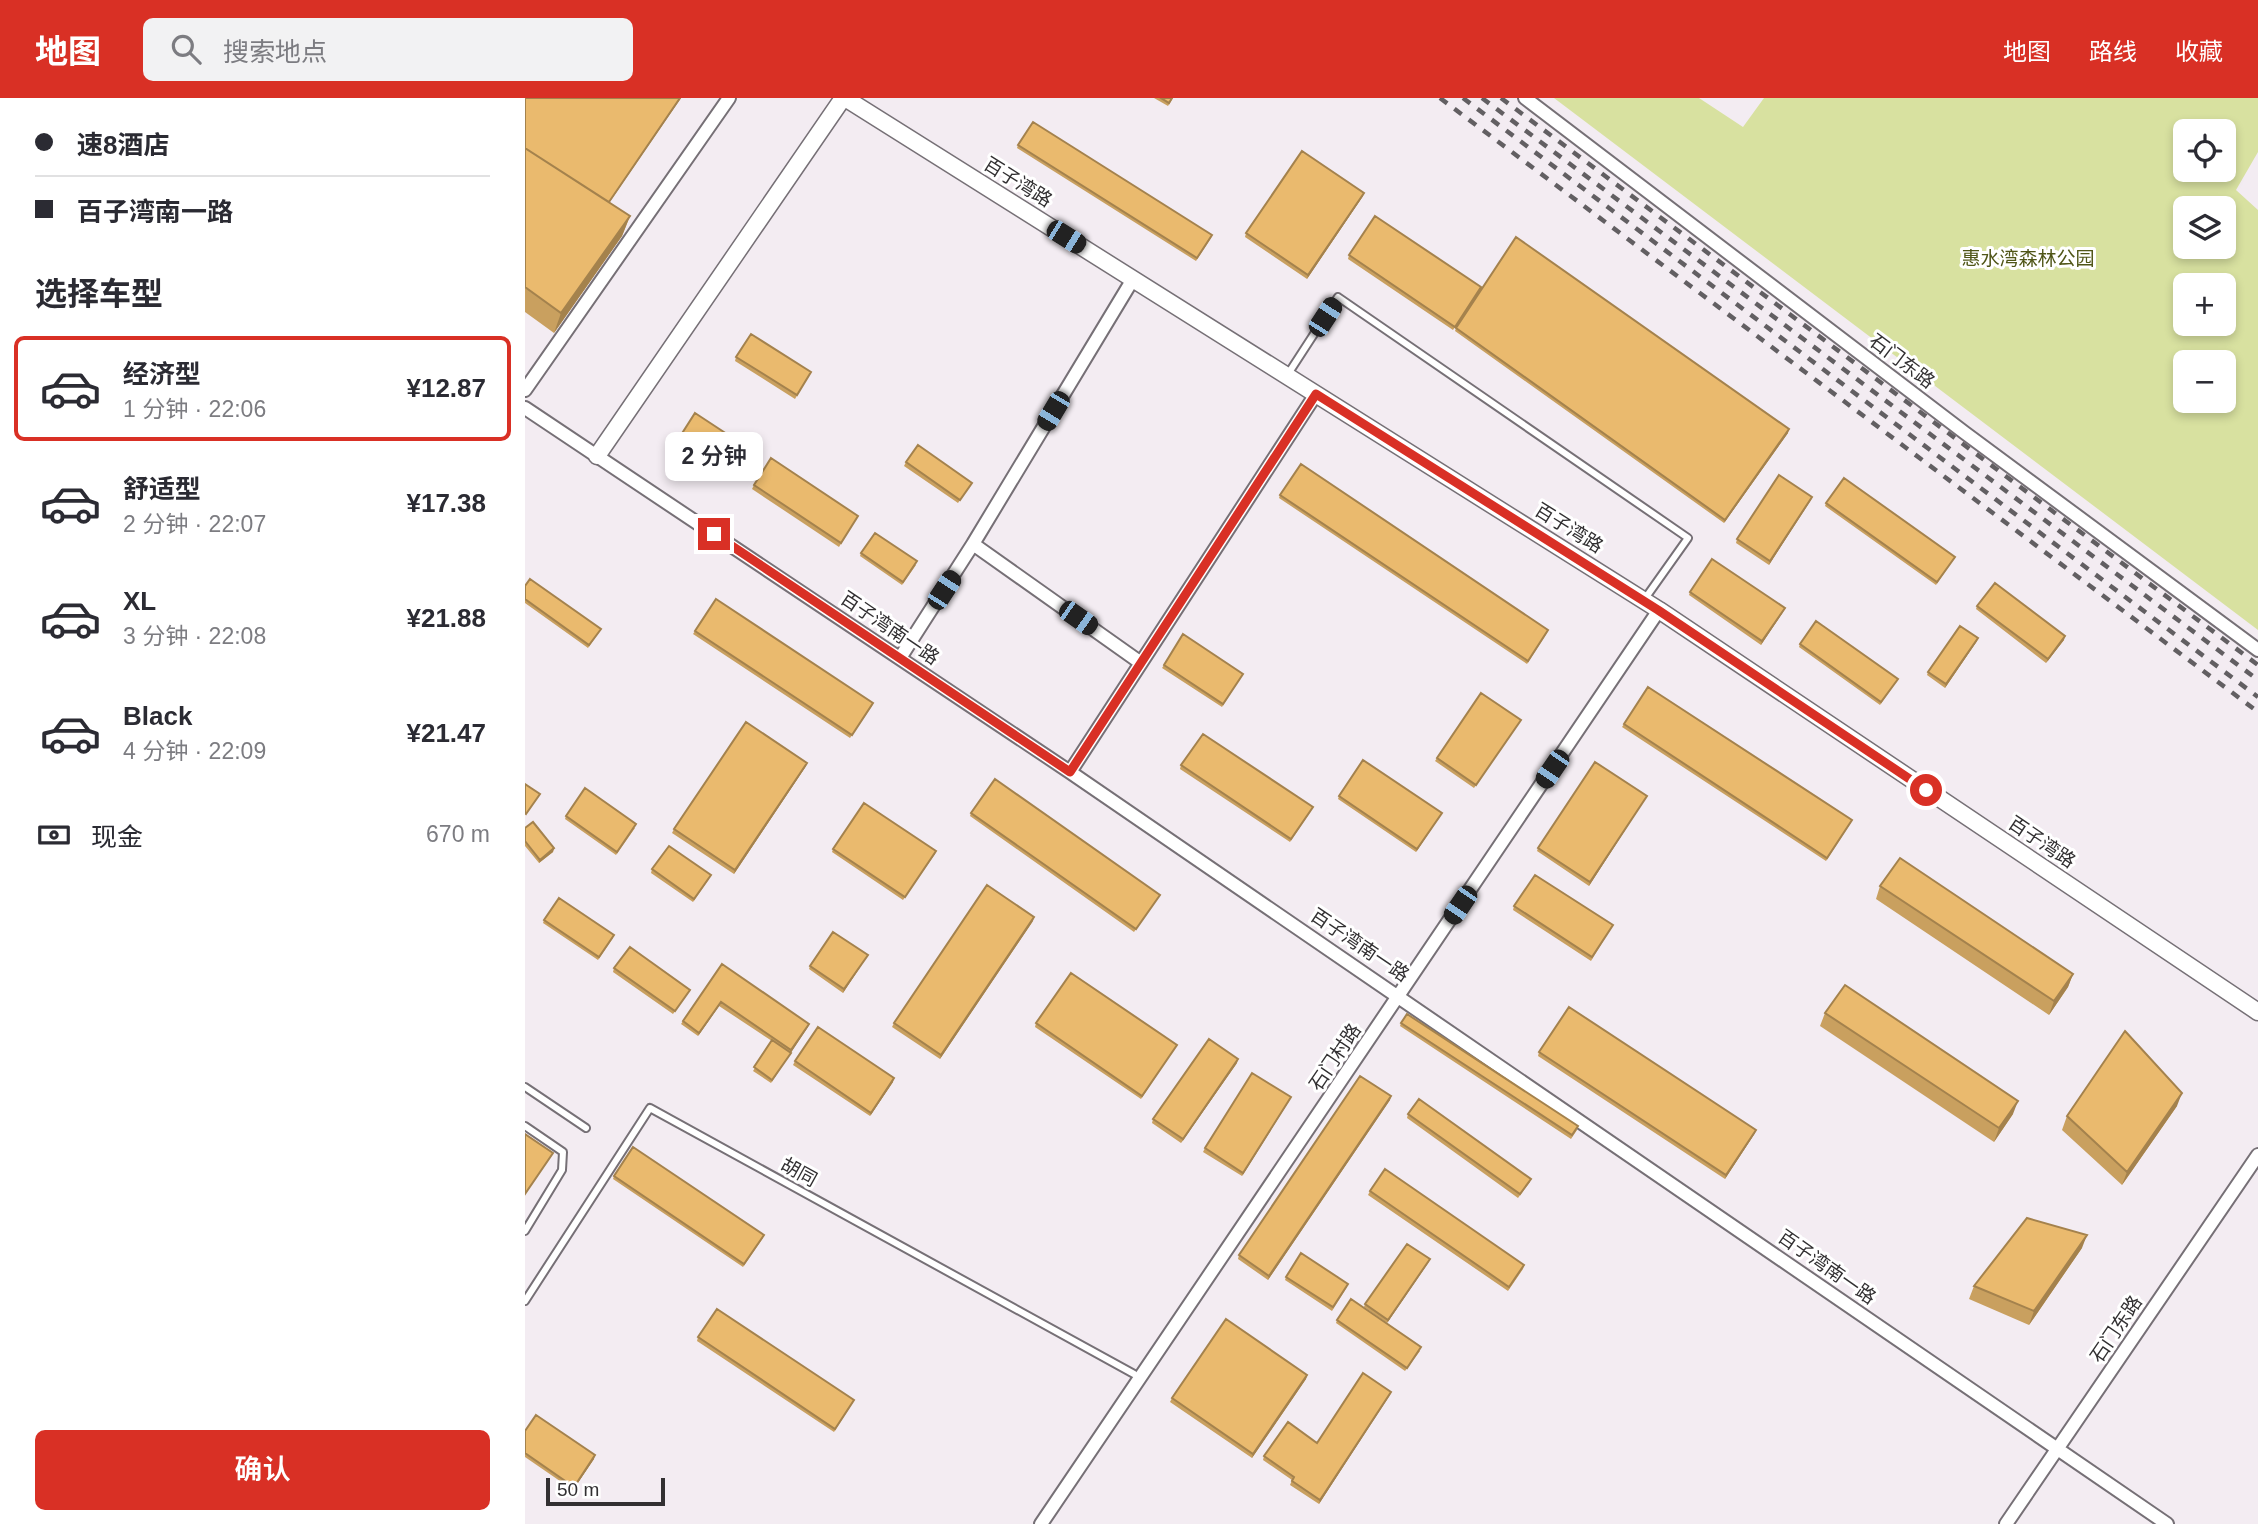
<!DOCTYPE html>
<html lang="zh">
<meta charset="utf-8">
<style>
:root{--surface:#fff;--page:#f2f2f3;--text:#2b2b33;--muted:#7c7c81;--line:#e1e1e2;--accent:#d93025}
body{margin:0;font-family:Arial,"Noto Sans SC",sans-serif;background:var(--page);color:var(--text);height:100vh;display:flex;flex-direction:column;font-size:26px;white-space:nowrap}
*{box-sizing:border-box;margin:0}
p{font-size:23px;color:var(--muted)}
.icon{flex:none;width:38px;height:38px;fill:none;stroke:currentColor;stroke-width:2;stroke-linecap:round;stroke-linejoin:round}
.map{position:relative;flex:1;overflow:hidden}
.drawer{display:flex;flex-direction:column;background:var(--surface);width:525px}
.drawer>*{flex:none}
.top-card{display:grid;align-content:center;height:154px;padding:0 35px;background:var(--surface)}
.controls{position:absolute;left:1648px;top:21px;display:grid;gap:14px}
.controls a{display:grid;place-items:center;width:63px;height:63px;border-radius:10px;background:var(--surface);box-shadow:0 4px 10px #0003;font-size:35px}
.scale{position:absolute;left:21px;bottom:18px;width:119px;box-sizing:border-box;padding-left:7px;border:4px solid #323032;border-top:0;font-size:19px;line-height:24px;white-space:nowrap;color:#323032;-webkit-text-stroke:5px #fff;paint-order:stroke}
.end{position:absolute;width:32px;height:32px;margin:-16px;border:9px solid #d93025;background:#fff;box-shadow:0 0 0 4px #fff}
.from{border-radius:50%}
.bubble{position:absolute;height:49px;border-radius:10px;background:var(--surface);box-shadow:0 4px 10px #0003;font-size:23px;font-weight:600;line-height:49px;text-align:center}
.car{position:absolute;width:21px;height:42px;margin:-21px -10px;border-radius:9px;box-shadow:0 0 5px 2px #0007;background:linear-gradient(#222 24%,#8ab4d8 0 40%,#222 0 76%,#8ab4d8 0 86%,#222 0)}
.top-card b{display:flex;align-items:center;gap:24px;height:66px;font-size:26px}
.top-card b+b{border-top:2px solid var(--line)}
.top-card i{width:18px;height:18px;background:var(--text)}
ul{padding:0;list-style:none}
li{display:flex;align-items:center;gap:21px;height:105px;margin:0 14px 10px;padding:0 21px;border:4px solid transparent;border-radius:10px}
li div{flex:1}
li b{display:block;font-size:26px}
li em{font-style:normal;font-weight:600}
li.current{border-color:var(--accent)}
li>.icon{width:63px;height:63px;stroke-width:1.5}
h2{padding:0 35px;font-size:32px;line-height:84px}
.pay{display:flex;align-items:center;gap:18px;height:77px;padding:0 35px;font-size:26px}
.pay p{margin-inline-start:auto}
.primary-button{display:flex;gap:14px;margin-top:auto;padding:14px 35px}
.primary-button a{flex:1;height:80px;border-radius:10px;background:var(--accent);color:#fff;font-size:28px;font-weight:600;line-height:80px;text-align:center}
header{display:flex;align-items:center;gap:42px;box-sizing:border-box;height:98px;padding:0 35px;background:var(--accent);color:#fff}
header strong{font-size:33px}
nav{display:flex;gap:38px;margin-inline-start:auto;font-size:24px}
.search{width:490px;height:63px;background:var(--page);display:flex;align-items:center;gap:18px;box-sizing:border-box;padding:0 24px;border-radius:10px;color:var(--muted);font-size:26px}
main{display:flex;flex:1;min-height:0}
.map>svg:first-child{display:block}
</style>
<header>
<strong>地图</strong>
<div class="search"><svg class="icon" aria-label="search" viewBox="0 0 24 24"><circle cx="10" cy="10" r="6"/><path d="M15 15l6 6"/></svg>搜索地点</div>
<nav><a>地图</a><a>路线</a><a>收藏</a></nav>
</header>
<main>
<section class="drawer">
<div class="top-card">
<b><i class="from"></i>速8酒店</b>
<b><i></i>百子湾南一路</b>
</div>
<h2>选择车型</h2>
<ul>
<li class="current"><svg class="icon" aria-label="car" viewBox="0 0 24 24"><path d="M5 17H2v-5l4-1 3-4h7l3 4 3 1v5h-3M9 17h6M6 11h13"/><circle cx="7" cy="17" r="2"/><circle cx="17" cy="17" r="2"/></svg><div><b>经济型</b><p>1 分钟 · 22:06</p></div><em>¥12.87</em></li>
<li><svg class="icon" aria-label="car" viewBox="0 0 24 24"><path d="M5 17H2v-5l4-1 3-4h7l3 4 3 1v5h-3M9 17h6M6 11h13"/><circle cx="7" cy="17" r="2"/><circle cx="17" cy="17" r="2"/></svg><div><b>舒适型</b><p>2 分钟 · 22:07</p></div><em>¥17.38</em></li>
<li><svg class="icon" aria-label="car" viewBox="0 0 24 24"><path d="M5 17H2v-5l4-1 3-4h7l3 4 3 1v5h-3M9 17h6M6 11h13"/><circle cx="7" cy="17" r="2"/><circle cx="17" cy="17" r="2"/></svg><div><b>XL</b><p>3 分钟 · 22:08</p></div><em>¥21.88</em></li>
<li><svg class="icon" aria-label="car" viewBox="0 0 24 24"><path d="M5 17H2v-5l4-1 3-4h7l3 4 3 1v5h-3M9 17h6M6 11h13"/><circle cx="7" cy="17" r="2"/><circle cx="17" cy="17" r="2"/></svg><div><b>Black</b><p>4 分钟 · 22:09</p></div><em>¥21.47</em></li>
</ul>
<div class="pay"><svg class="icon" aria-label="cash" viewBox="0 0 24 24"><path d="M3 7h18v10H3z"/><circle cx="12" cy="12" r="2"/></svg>现金<p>670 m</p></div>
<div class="primary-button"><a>确认</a></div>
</section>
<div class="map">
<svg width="1733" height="1426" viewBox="0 0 1733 1426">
<rect width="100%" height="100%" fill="#f3ecf2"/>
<path fill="#d8e1a0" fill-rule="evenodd" d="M1029 0H1174L1218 29 1239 0H1733V54L1711 92 1733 112V532ZM1661 33H1699V72H1661ZM1661 110H1699V149H1661ZM1661 187H1699V226H1661ZM1661 264H1699V303H1661Z"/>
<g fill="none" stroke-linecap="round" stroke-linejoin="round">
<g stroke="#767076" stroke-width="10">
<path id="service" d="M763 276 813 199 1163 440 1119 502
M0 989 61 1030
M0 1028 38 1054 37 1072 0 1133
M0 1203 125 1010 609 1276"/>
</g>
<g stroke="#767076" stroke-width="16">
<path id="minor" d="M1000 0 1440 335 1733 552
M0 292 204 0
M0 310 545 674 1642 1426
M448 446 616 565
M375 560 448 446 608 181
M545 674 791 296
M516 1426 1134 512
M1481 1426 1733 1057"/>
</g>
<g stroke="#767076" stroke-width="19">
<path id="tertiary" d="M320 0 1134 512 1733 914
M72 358 318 0"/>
</g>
<use href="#service" stroke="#fff" stroke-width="6"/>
<use href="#minor" stroke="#fff" stroke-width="12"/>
<use href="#tertiary" stroke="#fff" stroke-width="16"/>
<path stroke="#625f62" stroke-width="4.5" stroke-dasharray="9 9" stroke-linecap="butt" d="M915 0 1733 614
M938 0 1733 599
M957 0 1733 582
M976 0 1733 567"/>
</g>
<path fill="#c9a05f" d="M0 0 84 105 105 118 97 138 29 235 0 214Z
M629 0H648L643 8Z
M493 47 687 137 686 140 671 163 492 50Z
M838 98 782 181 720 139 721 135Z
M824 157 956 189 928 232 823 161Z
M931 230 1263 335 1199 425 930 233Z
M211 259 286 274 270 301 210 263Z
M156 337 211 342 196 367 154 340Z
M381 364 447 385 433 405 379 368Z
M229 387 333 418 314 449 227 391Z
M755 397 1023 532 1022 535 1002 566 754 400Z
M1287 399 1244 467 1211 445 1212 441Z
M1301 405 1428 462 1411 487 1300 408Z
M336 455 391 467 377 487 335 458Z
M0 488 76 531 63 550 0 505Z
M1165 494 1258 514 1236 547 1164 497Z
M1452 508 1539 542 1521 565 1451 511Z
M170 533 348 605 347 608 325 640 168 536Z
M1452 543 1420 590 1402 577 1403 574Z
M1275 546 1373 581 1371 584 1355 607 1274 549Z
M639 567 718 576 697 609 637 570Z
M994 625 949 690 910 663 912 660Z
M1099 626 1327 722 1325 726 1301 763 1097 629Z
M656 667 786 713 765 744 655 671Z
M281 668 209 776 147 735 149 731Z
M814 698 917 715 891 754 813 701Z
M1122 698 1064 788 1012 753 1013 750Z
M446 715 633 800 609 834 445 718Z
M41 718 110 730 91 757 40 721Z
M0 730 29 750 28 754 14 765 0 748Z
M308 751 411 753 378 802 307 754Z
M127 771 184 781 168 804 126 775Z
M1355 788 1548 876 1543 889 1524 917 1351 801Z
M989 808 1088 827 1066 863 988 812Z
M19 822 88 840 73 862 18 825Z
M508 823 415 961 367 929 369 925Z
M341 860 318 895 284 871 285 868Z
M197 866 284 926 246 985 228 973 247 943 194 908 173 938 156 926 158 923Z
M89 870 165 892 148 916 88 874Z
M1300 915 1488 1016 1469 1044 1295 928Z
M511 925 650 950 616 1001 510 929Z
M876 925 1052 1032 1046 1041 875 928Z
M1014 954 1230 1035 1200 1081 1013 958Z
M270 963 368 984 345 1018 268 967Z
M712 965 656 1045 627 1025 628 1021Z
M866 998 865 1002 743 1182 713 1161 714 1157Z
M764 1003 717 1078 678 1054 680 1050Z
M1652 1008 1597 1087 1537 1032 1542 1018Z
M883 1016 1005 1084 993 1100 882 1020Z
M89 1078 238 1140 218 1169 88 1081Z
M845 1093 999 1167 998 1171 983 1193 843 1097Z
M1557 1150 1504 1227 1444 1201 1449 1188Z
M903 1165 862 1225 839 1209 840 1206Z
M761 1179 822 1189 807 1213 760 1182Z
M812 1222 895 1253 880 1273 811 1225Z
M173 1239 329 1302 327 1306 309 1334 172 1243Z
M782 1277 781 1281 727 1360 645 1304 647 1300Z
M866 1294 794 1406 765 1387 767 1382 738 1362 739 1358 792 1345Z
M0 1333 69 1361 48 1392 0 1359Z"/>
<path fill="#a4824d" d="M155 0H156L75 118 76 115Z
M839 95 838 98 782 181 783 177Z
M105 118 97 138 29 235 36 215Z
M956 189 955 193 928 232 930 229Z
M1264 331 1263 335 1199 425 1200 422Z
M1287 399 1286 402 1244 467 1245 463Z
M1260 510 1258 514 1236 547 1237 543Z
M1540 538 1539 542 1521 565 1523 561Z
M1453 540 1452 543 1420 590 1421 586Z
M282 665 281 668 209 776 210 772Z
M1122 698 1120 701 1064 788 1065 784Z
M917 715 891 754 892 751Z
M29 750 28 754 14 765 15 762Z
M411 753 410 756 378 802 380 799Z
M509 819 508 823 415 961 416 957Z
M343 857 341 860 318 895 319 891Z
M1548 876 1543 889 1524 917 1529 903Z
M196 904 194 908 173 938 174 935Z
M284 926 283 929 246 985 266 952Z
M713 961 712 965 656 1045 658 1041Z
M369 980 368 984 345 1018 346 1015Z
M1657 995 1652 1008 1597 1087 1602 1074Z
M866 998 865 1002 743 1182 744 1178Z
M766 999 764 1003 717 1078 718 1075Z
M1493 1003 1488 1016 1469 1044 1474 1030Z
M1231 1032 1230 1035 1200 1081 1201 1077Z
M1562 1137 1557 1150 1504 1227 1509 1213Z
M905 1161 903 1165 862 1225 863 1222Z
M782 1277 781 1281 727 1360 728 1356Z
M866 1294 865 1297 794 1406 795 1402Z
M70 1357 69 1361 48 1392 49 1389Z"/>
<path fill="#eaba6e" stroke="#a4824d" stroke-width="2" d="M0 0H155L84 104 0 50Z
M636 0H647L644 5Z
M508 24 687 137 672 160 493 47Z
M0 50 105 118 36 215 0 189Z
M777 53 839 95 783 177 721 135Z
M850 118 956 189 930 229 824 157Z
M991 139 1264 331 1200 422 931 230Z
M226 236 286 274 272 297 211 259Z
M170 315 211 342 197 364 156 337Z
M393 347 447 385 435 402 381 364Z
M246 360 333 418 316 445 229 387Z
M776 366 1023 532 1003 563 755 397Z
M1254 377 1287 399 1245 463 1212 441Z
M1319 380 1430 459 1412 484 1301 405Z
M350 435 392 463 378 484 336 455Z
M1187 461 1260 510 1237 543 1165 494Z
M5 481 76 531 64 547 0 501V488Z
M1470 485 1540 538 1523 561 1452 508Z
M191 501 348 605 327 637 170 533Z
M1291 523 1373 581 1356 604 1275 546Z
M1435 528 1453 540 1421 586 1403 574Z
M658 536 718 576 698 606 639 567Z
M1123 589 1327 722 1302 760 1099 626Z
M956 595 996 622 951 687 912 660Z
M221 624 282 665 210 772 149 731Z
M678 636 788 709 766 741 656 667Z
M838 662 917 715 892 751 814 698Z
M1070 664 1122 698 1065 784 1013 750Z
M470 681 635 797 611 831 446 715Z
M0 686 15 696 1 716 0 715Z
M60 690 111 726 92 754 41 718Z
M339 705 411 753 380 799 308 751Z
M8 724 29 750 15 762 0 743V730Z
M144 748 186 777 169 801 127 771Z
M1375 760 1548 876 1529 903 1355 788Z
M1010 777 1088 827 1067 859 989 808Z
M462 787 509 819 416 957 369 925Z
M34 800 89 837 74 859 19 822Z
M308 834 343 857 319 891 285 868Z
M105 849 165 892 150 913 89 870Z
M197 866 284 926 266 952 196 904 174 935 158 923Z
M546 875 652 947 617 998 511 925Z
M1320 887 1493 1003 1474 1030 1300 915Z
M1044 909 1231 1032 1201 1077 1014 954Z
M882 916 1053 1028 1047 1037 876 925Z
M293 929 369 980 346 1015 270 963Z
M1600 933 1657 995 1602 1074 1542 1018Z
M684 941 713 961 658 1041 628 1021Z
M247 942 266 955 247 982 229 969Z
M727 975 766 999 718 1075 680 1050Z
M835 978 866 998 744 1178 714 1157Z
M894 1001 1006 1081 995 1096 883 1016Z
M0 1036 28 1055 0 1096Z
M108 1049 239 1137 219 1166 89 1078Z
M860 1071 999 1167 984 1189 845 1093Z
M1502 1120 1562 1137 1509 1213 1449 1188Z
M882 1146 905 1161 863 1222 840 1206Z
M776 1155 823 1186 808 1209 761 1179Z
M826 1201 896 1249 882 1270 812 1222Z
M192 1211 329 1302 310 1331 173 1239Z
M701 1221 782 1277 728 1356 647 1300Z
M838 1275 866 1294 795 1402 767 1383 769 1379 739 1358 763 1324 792 1345Z
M11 1317 70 1357 49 1389 0 1355V1333Z"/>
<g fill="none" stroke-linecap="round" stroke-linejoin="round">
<path stroke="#d93025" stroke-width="9" d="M189 436 545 674 791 296 1133 512 1401 692"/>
</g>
<g text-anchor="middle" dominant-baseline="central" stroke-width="6" stroke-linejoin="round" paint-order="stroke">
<g font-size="19" fill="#323032" stroke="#fff">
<text transform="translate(493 84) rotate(32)">百子湾路</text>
<text transform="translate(1377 263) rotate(37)">石门东路</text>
<text transform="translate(1044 430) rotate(32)">百子湾路</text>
<text transform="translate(365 530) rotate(34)">百子湾南一路</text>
<text transform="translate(1517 744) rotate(34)">百子湾路</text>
<text transform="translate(835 847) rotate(34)">百子湾南一路</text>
<text transform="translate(810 959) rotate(-56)">石门村路</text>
<text transform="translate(274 1074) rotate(29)">胡同</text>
<text transform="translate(1302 1169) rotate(35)">百子湾南一路</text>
<text transform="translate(1591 1231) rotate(-56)">石门东路</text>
</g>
<g font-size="19" fill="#505618" stroke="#fff">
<text x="1503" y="160">惠水湾森林公园</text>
</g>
</g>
</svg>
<div class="controls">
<a><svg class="icon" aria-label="locate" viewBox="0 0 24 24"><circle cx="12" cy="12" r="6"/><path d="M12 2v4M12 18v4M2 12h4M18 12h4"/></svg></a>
<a><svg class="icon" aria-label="layers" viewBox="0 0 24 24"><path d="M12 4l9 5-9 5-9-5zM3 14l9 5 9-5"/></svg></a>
<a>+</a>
<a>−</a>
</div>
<div class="scale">50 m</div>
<i class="end from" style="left:1401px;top:692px"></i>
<i class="end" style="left:189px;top:436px"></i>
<div class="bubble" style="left:140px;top:334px;width:98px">2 分钟</div>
<i class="car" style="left:541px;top:139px;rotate:122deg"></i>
<i class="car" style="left:800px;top:219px;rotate:33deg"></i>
<i class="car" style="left:528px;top:313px;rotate:211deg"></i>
<i class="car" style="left:419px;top:492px;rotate:33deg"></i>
<i class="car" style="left:553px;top:520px;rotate:125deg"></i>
<i class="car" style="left:1027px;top:671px;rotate:214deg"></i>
<i class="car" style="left:935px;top:807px;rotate:214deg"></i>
</div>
</main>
